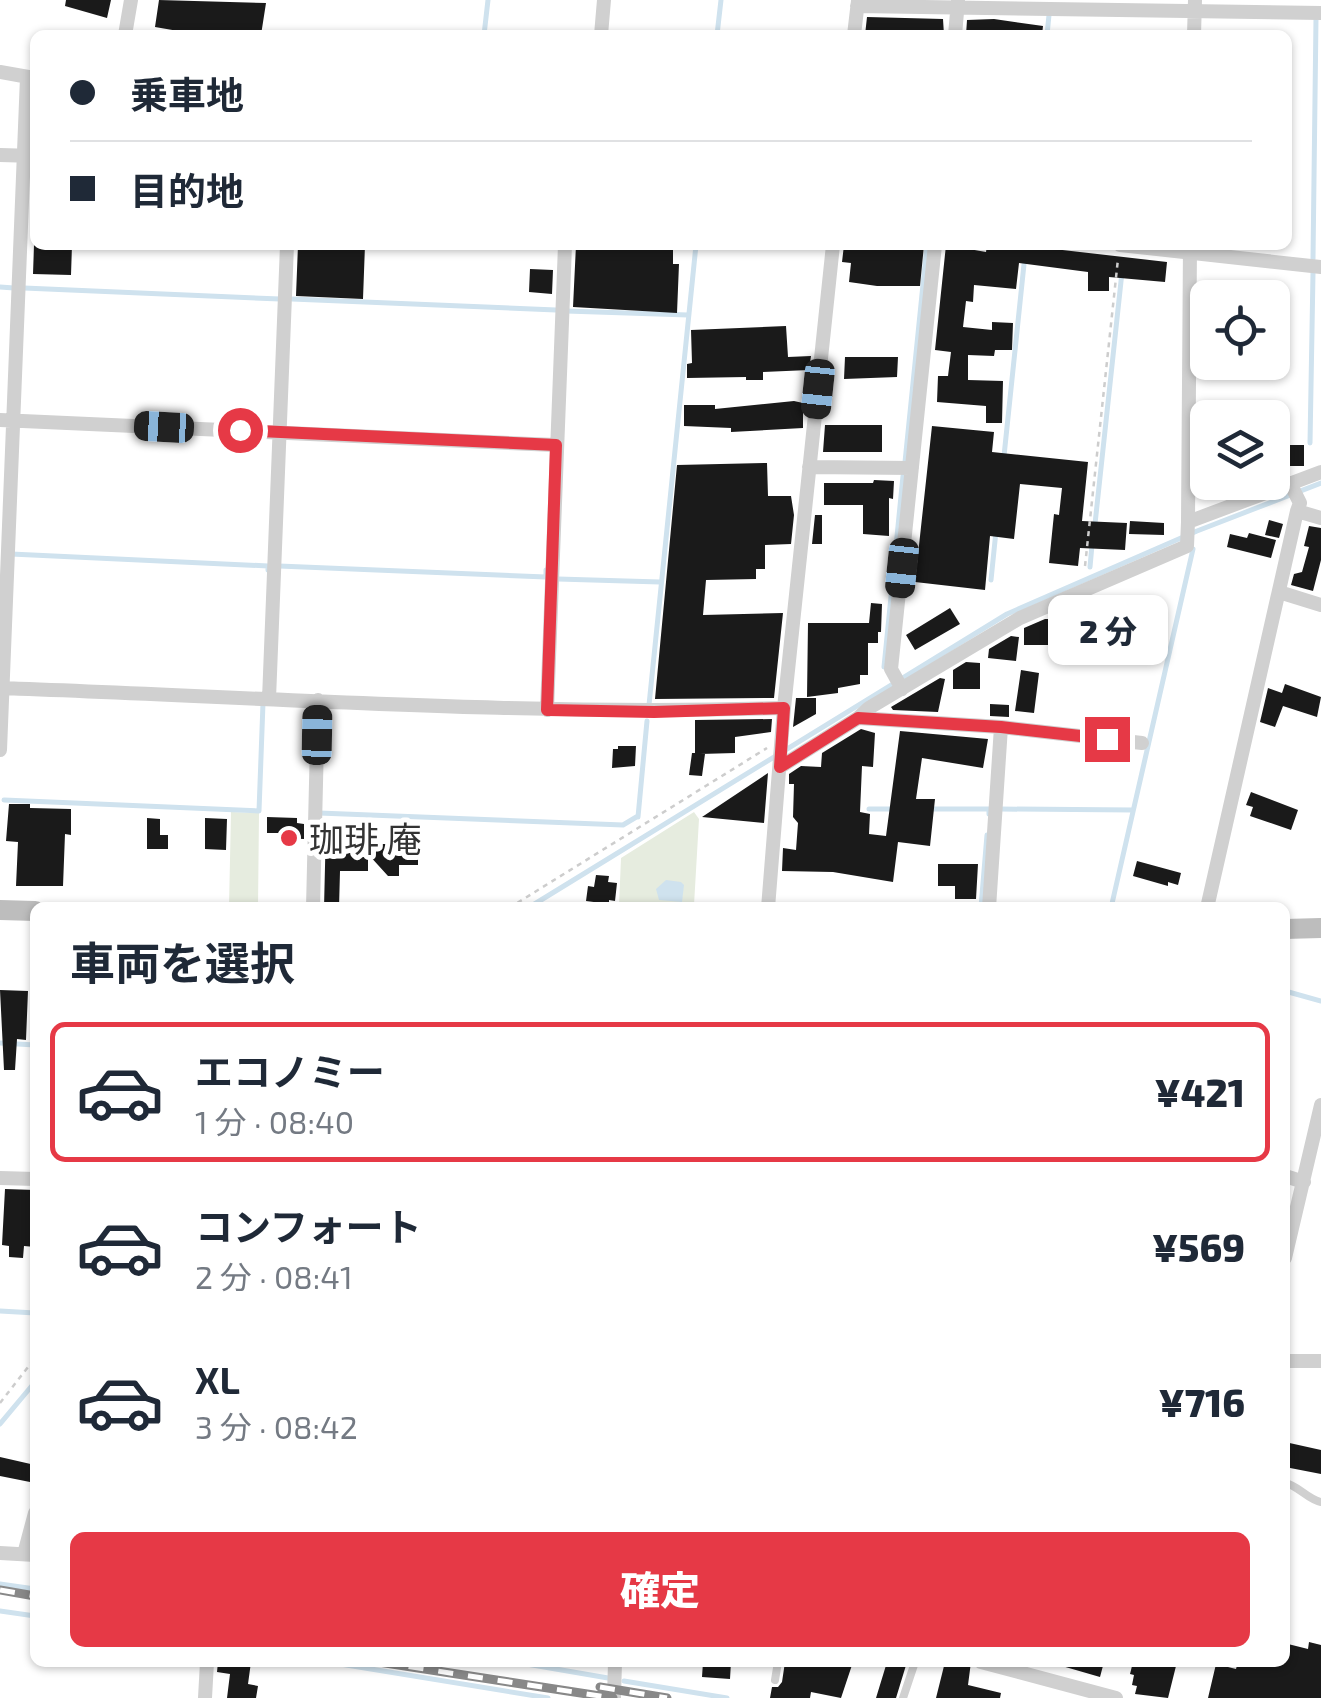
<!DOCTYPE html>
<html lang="ja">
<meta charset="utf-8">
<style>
:root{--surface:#fff;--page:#f2f2f3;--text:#1f2937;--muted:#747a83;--line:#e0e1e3;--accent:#e63946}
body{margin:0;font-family:"Exo 2","Noto Sans JP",sans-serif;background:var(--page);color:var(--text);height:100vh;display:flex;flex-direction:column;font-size:38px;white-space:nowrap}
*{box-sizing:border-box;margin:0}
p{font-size:32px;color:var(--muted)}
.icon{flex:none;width:55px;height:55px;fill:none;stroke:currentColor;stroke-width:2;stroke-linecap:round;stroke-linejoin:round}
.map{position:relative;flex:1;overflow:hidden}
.details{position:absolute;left:30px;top:902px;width:1260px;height:765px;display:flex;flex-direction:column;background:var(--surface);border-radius:15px;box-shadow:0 2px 8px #0004}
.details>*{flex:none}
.guide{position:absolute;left:30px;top:30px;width:1262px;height:220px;border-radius:15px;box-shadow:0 2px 8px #0004;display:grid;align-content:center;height:220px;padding:0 40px;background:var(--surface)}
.controls{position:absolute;left:1190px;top:280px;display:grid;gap:20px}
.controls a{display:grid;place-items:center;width:100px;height:100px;border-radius:15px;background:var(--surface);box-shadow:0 2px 8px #0004;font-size:50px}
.end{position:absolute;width:45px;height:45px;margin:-22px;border:12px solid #e63946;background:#fff;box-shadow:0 0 0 5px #fff}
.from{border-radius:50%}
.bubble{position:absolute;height:70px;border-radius:15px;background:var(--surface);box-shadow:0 2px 8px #0004;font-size:32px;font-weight:800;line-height:70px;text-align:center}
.car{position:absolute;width:30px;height:60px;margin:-30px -15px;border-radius:12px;box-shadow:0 0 8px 2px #0007;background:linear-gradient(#222 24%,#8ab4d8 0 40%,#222 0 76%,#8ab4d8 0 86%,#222 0)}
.guide b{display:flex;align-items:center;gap:35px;height:95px;font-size:38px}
.guide b+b{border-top:2px solid var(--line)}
.guide i{width:25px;height:25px;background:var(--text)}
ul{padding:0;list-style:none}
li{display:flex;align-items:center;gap:30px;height:140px;margin:0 20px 15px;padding:0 20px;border:5px solid transparent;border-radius:15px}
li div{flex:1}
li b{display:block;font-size:38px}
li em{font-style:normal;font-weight:800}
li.on{border-color:var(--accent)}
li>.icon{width:90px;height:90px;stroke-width:1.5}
h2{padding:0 40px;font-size:45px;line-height:120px}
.button{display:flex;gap:20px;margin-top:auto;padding:20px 40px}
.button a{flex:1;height:115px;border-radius:15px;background:var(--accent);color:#fff;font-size:40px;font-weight:800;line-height:115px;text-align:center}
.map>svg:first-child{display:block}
</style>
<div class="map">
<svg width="1321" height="1698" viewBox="0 0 1321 1698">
<rect width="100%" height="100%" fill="#fff"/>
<path fill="#e6ecdf" d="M231 812 259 813 258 907H229Z
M694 812 699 819 694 905 619 906 621 858Z"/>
<path fill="#cfe2ee" d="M666 880 681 882 684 885 682 902 659 900 656 889Z"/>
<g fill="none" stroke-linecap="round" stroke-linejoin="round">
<path stroke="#cfe2ee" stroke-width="5" d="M484 35 488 0
M717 35 721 0
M1047 35 1049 15
M1313 259 1316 18
M0 287 14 288
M24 288 280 299
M292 299 556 310
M566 311 688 315
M1310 443 1313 273
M1004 456 1026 245
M905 462 927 245
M1095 524 1122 272
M11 554 268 566V570
M279 566 546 577V570
M1090 567 1092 545
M558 579 660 582
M991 580 996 531
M884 667 903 476
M649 705 696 245
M4 800 259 811 263 703
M869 809H894
M930 809H989V814
M1001 809 1133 810
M319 813 623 825 638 816
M638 817 647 721
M981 907 987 835
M528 908 1007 614 1197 531 1321 483
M1111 908 1193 549
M1285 991 1321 1001
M0 1043 35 1045
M0 1311 35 1313
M0 1424 35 1382
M0 1584 35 1589
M0 1611 35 1616
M328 1662 548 1698
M515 1662 608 1678
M624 1681 727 1698"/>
</g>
<path fill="#1a1a1a" d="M66 0H111L107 18 65 6Z
M159 0 266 3 261 35H184V32L155 27Z
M867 17 943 19 944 35H865Z
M994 19 1043 26 1042 35H966L967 20Z
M34 245H72L71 275 33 274Z
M298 245H365L363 299 296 296Z
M576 245H673V264H679L677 313 573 307Z
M844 245H924L920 286H877L849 282 851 263 842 262Z
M946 245 986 252 987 245H1019L1167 262 1165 282 1109 277V291H1088V272L1019 263 1016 289 974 285 973 302 966 301 963 327 992 330V322L1013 323 1012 350H995L994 356 968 355V380L1003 381 1002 423H986V406L937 402 938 376H948L951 352 935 350Z
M530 269 553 270 552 294 529 292Z
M786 326 788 357 811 356 809 370 763 372V380H746V377L687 378V364L692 363 691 330Z
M845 357H898L897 377 844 379Z
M794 401 803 403V428L731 432V428L684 426V405H715V409Z
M825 425H882V452H823Z
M932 426 994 432 992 452 1088 462 1082 521 1127 523 1125 550 1080 548 1078 566 1049 563 1054 514 1059 515 1062 488 1020 484 1014 539 990 536 985 590 915 582Z
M1281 445H1304V466H1281Z
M767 463 768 496H791L794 515 791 544 765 545V569H756V579L706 580 703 615 783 613 774 698 655 699 677 465Z
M874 480 894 481 893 499 889 498V536L863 534V505H824V483H873Z
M1218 482H1234L1235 493 1219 495Z
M815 515H822V544H812Z
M1269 520 1283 524 1279 538 1265 535Z
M1130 521 1164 523V535L1129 534Z
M1309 526 1321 528V560L1313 591 1291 585 1294 574 1302 572 1309 547 1304 546Z
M1249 533 1276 540 1271 558 1227 547 1230 534 1247 538Z
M871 603 882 604 881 632H878V643H868V675H860V684L838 688V693L807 697 808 623H869Z
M950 608 960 624 915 650 906 635Z
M1126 614 1140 617 1137 630 1124 627Z
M1045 619H1059V645H1024V628Z
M1100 619 1112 621 1109 638 1097 636Z
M1011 636 1019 637 1016 661 988 658 989 649Z
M966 662 980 663V689H953V670Z
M1021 670 1039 673 1034 713 1015 711Z
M940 678 945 679 938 712 893 710 891 707Z
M1285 684 1321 697 1317 717 1283 706 1275 727 1260 722 1268 688 1282 693Z
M796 698H816V714L793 727Z
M990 704 1009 705V717L990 716Z
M772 719 771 732 735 737V753L700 754H705L702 776 689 775 692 753H695V720Z
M861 729 875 733 873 767 862 766 860 812 870 814 869 834 886 836 900 731 988 739 983 768 922 758 916 799H935L930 846 898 842 893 882 833 872 782 871 783 848 796 850 798 823 793 817 794 784H789V774L801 766 821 767 822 753Z
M618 746H636L635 766 612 768 613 749H618Z
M768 773 764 823 702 817Z
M1251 792 1298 810 1291 830 1250 816 1253 807 1246 805Z
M9 804H30V808L71 809V835L65 834 63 886H16L18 842 6 841Z
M267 817 297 818V823L304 824V839L278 838V833H267Z
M147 818 160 819V835H168V849H147Z
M205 818 227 819 226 850 205 849Z
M326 825H331V831L369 833 368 844H409V849H418V865H399V876H388L368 854V871H340L339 908H324Z
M1137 861 1181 873 1178 885 1168 882V886L1133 876Z
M938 864H978L976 899H955V886H938Z
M596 875 609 876 608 882 617 883 615 901 609 900V904L586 901 588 886 594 887Z
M0 990 28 991 26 1040 17 1039 15 1070H4Z
M5 1189 35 1190V1247L24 1246 23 1258 9 1257V1246L2 1245Z
M1285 1442 1321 1450V1474L1285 1467Z
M0 1457 35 1465V1483L0 1476Z
M1309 1642 1321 1645V1698H1208L1216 1664 1236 1669 1238 1662H1285L1288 1644 1308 1649Z
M218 1662H251L248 1684 258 1686 256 1698H227L230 1674 217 1672Z
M703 1662H731L730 1679 702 1677Z
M785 1662H853L841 1698 811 1692 810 1698H770L772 1687H778L782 1682Z
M887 1662H907L896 1698H876Z
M945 1662H971L968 1685 1001 1693 1000 1698H936Z
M1062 1662H1104L1100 1677 1062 1666Z
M1133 1662H1177L1168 1698 1135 1694 1137 1686 1132 1685 1134 1675 1130 1674Z"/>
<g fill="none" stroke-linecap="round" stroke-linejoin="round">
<path stroke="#cdcdcd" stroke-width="2.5" stroke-dasharray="5 5" stroke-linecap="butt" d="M1085 566 1118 259
M509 908 767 748
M0 1403 35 1358"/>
<path stroke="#d0d0d0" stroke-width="8" d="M1285 1483C1299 1486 1307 1499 1321 1502
M775 1680 778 1662
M903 1698 915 1662"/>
<path stroke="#d0d0d0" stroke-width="14" d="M857 6 1321 13
M125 35 131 0
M601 35 604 0
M854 35 858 1
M955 35 958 1
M1194 35 1195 0
M0 72 34 78
M0 155 35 156
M1120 245 1321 267
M1190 245 1188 522 1321 472
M0 420 555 445
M809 467 912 468
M1290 483 1300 503 1297 511
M1279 592 1321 605
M0 688C261 697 523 716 784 708
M902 689 891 669 935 245
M269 699 287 245
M547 710 565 245
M858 718 869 708 1020 618 1187 546 1188 522
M1001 727 1142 743
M0 750 27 77
M780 767 858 718 1001 727 989 908
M313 908 318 700
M768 908 784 708 833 245
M1207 908 1297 511 1321 518
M1285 1176 1304 1182
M0 1178 35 1179
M1285 1258 1321 1105
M1285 1361H1321
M0 1553 35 1555
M24 1554 35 1513
M981 1662 1116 1698
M205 1698 207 1662
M614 1698 615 1662"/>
<path stroke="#bdbdbd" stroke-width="20" d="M0 910 35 911
M1285 929 1321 928"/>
<g stroke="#888" stroke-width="9">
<path id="rail" d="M0 1590 35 1596
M379 1662 613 1698
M600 1687 667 1698"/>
</g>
<use href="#rail" stroke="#fff" stroke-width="5" stroke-dasharray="15" stroke-linecap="butt"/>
</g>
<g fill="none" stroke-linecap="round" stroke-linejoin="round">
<path stroke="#e63946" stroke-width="12" d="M240 430 556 445 547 710 654 712 784 708 780 767 858 718 1001 727 1107 739"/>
</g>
<circle fill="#e63946" stroke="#fff" stroke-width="4" cx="289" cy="838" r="10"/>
<g text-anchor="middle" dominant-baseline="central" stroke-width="10" stroke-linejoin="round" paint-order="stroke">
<g font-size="35" fill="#333" stroke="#fff" text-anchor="start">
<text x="309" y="838">珈琲 庵</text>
</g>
</g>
</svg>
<div class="controls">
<a><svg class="icon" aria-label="locate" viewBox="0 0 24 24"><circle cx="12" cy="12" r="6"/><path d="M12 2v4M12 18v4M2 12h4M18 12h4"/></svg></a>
<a><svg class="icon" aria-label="layers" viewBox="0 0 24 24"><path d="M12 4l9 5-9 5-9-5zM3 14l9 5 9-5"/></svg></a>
</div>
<i class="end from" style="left:240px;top:430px"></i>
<i class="end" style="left:1107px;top:739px"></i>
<div class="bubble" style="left:1048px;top:595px;width:120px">2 分</div>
<i class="car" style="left:818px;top:389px;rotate:186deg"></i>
<i class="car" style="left:164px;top:427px;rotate:273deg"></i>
<i class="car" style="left:902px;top:568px;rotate:186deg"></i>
<i class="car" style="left:317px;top:735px;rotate:1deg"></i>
<div class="guide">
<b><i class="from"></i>乗車地</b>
<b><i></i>目的地</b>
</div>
<section class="details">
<h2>車両を選択</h2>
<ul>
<li class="on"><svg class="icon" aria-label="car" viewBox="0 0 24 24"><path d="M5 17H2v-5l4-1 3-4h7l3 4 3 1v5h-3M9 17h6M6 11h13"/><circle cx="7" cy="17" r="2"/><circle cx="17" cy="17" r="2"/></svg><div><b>エコノミー</b><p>1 分 · 08:40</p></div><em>¥421</em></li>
<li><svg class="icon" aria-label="car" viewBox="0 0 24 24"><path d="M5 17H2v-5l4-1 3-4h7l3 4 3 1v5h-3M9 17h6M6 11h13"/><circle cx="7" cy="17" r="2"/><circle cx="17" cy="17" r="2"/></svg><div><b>コンフォート</b><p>2 分 · 08:41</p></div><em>¥569</em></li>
<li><svg class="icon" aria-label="car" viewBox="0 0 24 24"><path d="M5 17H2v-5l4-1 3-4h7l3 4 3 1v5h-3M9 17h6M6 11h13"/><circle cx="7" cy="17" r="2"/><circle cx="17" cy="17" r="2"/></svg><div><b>XL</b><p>3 分 · 08:42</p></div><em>¥716</em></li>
</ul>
<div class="button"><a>確定</a></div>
</section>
</div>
